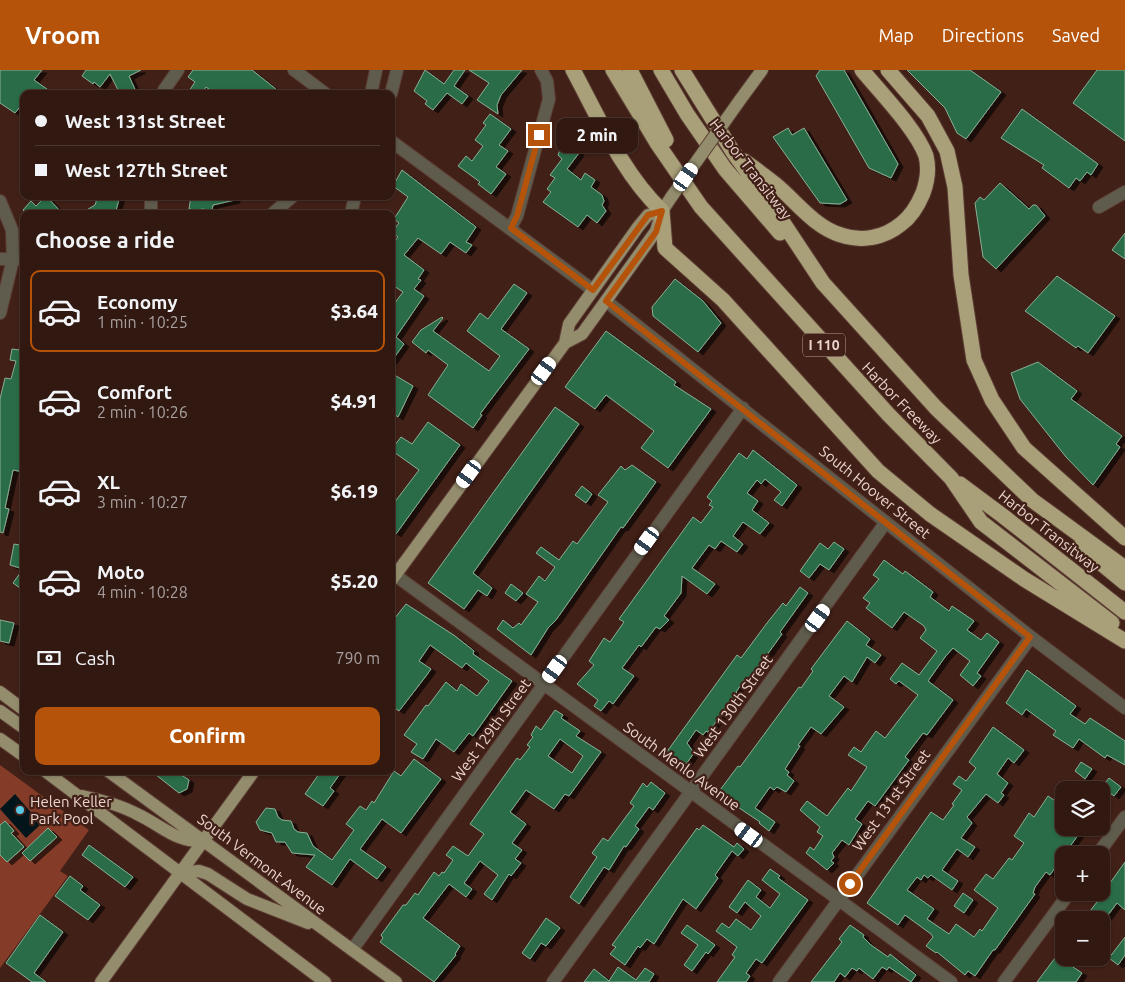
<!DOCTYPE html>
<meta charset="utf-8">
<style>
:root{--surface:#311811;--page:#39211a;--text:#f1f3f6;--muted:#a8a09f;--line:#4c3731;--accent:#b45309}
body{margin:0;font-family:Ubuntu,sans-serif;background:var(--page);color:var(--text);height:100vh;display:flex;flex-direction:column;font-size:19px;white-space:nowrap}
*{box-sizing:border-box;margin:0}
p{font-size:16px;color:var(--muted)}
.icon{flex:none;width:28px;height:28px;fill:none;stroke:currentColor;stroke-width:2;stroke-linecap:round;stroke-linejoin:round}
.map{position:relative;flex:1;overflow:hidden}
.details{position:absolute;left:20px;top:140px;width:375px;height:565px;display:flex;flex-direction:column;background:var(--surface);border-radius:10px;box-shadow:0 1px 4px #0004,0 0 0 1px var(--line)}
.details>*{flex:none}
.banner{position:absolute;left:20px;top:20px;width:375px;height:110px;border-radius:10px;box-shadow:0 1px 4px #0004,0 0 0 1px var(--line);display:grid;align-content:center;height:110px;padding:0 15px;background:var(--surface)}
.controls{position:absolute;left:1055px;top:711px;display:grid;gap:10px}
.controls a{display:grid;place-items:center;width:55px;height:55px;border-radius:10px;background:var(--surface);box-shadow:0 1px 4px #0004,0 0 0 1px var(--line);font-size:25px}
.end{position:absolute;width:22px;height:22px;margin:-11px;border:6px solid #b45309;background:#fff;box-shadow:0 0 0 2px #fff}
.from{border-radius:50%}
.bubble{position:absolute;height:35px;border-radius:10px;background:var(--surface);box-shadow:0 1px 4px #0004,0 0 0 1px var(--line);font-size:16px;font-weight:800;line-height:35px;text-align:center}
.car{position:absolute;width:15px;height:30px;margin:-15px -8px;border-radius:6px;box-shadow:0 0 4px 1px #0007;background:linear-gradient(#fff 24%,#345 0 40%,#fff 0 76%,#345 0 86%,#fff 0)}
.banner b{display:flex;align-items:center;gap:18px;height:48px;font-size:19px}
.banner b+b{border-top:1px solid var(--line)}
.banner i{width:12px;height:12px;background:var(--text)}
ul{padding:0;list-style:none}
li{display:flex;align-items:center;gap:15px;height:82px;margin:0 10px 8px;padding:0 5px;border:2px solid transparent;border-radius:10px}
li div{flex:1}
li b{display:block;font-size:19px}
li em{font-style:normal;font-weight:800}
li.active{border-color:var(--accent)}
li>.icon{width:45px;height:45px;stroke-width:1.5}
h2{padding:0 15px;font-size:22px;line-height:60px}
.pay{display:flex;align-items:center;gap:12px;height:55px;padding:0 15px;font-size:19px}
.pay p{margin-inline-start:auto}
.primary-button{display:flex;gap:10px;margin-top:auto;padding:10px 15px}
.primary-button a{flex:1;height:58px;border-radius:10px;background:var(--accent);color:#fff;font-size:20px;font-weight:800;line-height:58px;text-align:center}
header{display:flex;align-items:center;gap:30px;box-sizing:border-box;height:70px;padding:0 25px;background:var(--accent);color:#fff}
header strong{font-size:24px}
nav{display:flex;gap:28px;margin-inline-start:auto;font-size:18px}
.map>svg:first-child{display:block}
</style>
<header>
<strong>Vroom</strong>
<nav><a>Map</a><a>Directions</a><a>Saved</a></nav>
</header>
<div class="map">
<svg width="1125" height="912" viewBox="0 0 1125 912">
<defs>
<filter id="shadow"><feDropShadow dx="5" dy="3" stdDeviation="0" flood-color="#0009"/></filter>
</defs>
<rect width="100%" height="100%" fill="#412017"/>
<path fill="#843b27" d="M0 695 89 760 60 801 68 806 0 898Z"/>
<path fill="#01151a" d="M15 724 41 754 26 768 0 739Z"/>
<path fill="#296c47" stroke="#89af96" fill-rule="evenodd" filter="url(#shadow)" d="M0 0H42L34 10 54 24H24V32L15 43 0 33Z
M86 0H141L129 6 137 24H120L110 4 100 17 94 12 93 14 82 6Z
M193 0H252L282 24H216L206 17 201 24H187L195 12 188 7Z
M425 0 444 14 454 0H465L454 16 468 26 462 34 447 23 433 40 425 34 427 31 414 21Z
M469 0H522L501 25 497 35 498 44 477 30 489 13Z
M820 0H844L898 94 891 108 869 98 816 6Z
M907 0H970L1001 22 966 69 957 63 945 38Z
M1097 0H1125V71L1073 33Z
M1022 39 1098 94 1091 105 1087 102 1080 111 1076 108 1069 118 1042 98 1044 95 1001 68Z
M490 44 511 59 499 75 508 81 496 97 506 104 491 124 478 114 480 112 458 96 466 86 472 91 483 76 475 70 486 55 483 53Z
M788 58 792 65 804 58 847 130 840 134 820 133 773 67Z
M565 64 571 68 579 83 567 99 581 110 585 103 595 110 591 117 602 125 604 131 602 135 606 141 597 153 587 145 578 157 543 132 551 122 547 119 555 108 550 105 562 89 558 85 561 77 560 70Z
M402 100 476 157 466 172 472 175 466 183 450 172 441 184 418 168 404 185 424 200 418 209 421 210 414 219 424 226 396 267 404 274 391 292V238L403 222 391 214V176L398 167 392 162 399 153 394 149 408 127 393 116Z
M1000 113 1029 139 1033 135H1036L1045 146 996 199 983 187 975 133 980 127 984 130Z
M46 126 63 144H27L23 140 31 131 36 136Z
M98 126H120L115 144H80L95 135Z
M191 126H235V130L213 135 212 140 201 139V141L189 139Z
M1125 163V189L1112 180Z
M1057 206 1115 246 1088 283 1078 276 1076 278 1025 241Z
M675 209 703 231 721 253 698 282 653 246 652 237Z
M514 214 527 223 501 259 529 279 480 344 482 345 473 358 428 325 448 295 428 280 426 283 412 272 421 260 442 247 443 248 433 261 489 301 500 286 467 261 480 243 488 249Z
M606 261 676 312 674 315 711 339 668 398 641 378 654 361 606 325 595 339 565 317Z
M21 272H24V402L13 400 5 438 9 439 3 463 0 462V329L5 308 11 309 16 291 10 290 12 279 19 280Z
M1038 292 1077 321 1071 329 1122 366 1116 374 1120 377 1093 415 1066 387 1020 329 1011 303Z
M391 303 413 316 398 347 391 342Z
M555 337 579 354 473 503 492 518 487 526 478 520 464 539 428 513Z
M428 352 460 375 396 464 391 460V437L419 400 391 380 401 367 412 374Z
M753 380 797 415 782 436 774 430 781 422 765 409 761 414 757 410 747 423 758 431 752 440 769 453 760 464 743 452 733 466 743 474 737 482 721 471 715 479 709 475 692 498 715 514 707 524 682 506 681 523 664 546 669 550 660 559 656 557 641 577 639 575 622 598 634 606 613 634 609 631 601 641 594 636 598 630 577 614 594 595 589 591 604 568 610 572 624 552 619 549 693 447 701 453 713 437 709 435 712 431 707 427 739 383 747 389Z
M632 395 656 412 623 458 621 457 556 550 548 558 531 585 497 559 503 550 513 558 519 553 521 555 538 532 526 524 539 506 545 511 555 497 536 483 541 477 559 490 573 471 577 474 608 432 598 425 621 396 625 400Z
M582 416 592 424 586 433 575 425Z
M834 472 844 479 829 500 820 494 809 508 800 501 820 473 828 479Z
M14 474 24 476V521L13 513 23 499 10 495Z
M884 490 903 504 905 501 933 522 930 527 949 541 952 536 974 551 967 560 981 570 987 563 999 572 977 603 981 606 973 616 960 605 970 591 953 578 945 587 928 611 953 630 927 665 923 663 905 687 909 690 875 736 868 731 855 749 862 754 849 775 842 770 832 783 834 787 831 791 834 793 827 800 806 783 810 777 814 780 823 766 817 762 820 757 800 740 807 731 827 746 848 718 851 721 867 697 848 685 854 677 861 682 876 661 885 668 918 625 899 611 896 614 890 609 902 593 919 605 937 581 920 568 926 560 924 556 904 542 892 558 866 538 870 533 863 528 879 509 873 505Z
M511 514 523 523 516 531 505 523Z
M800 517 808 523 780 562 782 564 748 611 745 609 736 622 738 624 708 662 706 661 703 665 696 660 687 673 694 683 684 697 666 683 737 585 741 588 767 553 783 533 786 536Z
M406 534 455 566 474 581 473 584 512 611 473 666 469 663 454 682 436 669 423 689 411 682 417 674 404 665 426 635 428 636 446 612 457 621 461 614 477 626 489 611 466 593 462 598 430 575 419 591 431 599 426 606 399 641 391 635V553Z
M0 550 14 553 9 573 0 571Z
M847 551 870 569 866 575 881 585 875 593 867 587 852 612 844 606 829 626 844 637 821 664 811 657 798 675 800 676 785 699 789 702 787 705 794 711 786 722 777 717 774 720 770 717 755 738 775 752 769 761 759 753 760 752 720 725 722 722 720 720 738 696 740 697 799 617 801 618 813 601 811 599Z
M1027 600 1076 636 1070 644 1085 654 1090 648 1125 671V695L1107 685 1105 688 1079 669 1073 678 1053 665 1056 661 1026 639 1022 645 1006 633Z
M555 640 563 645 561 648 580 661 576 666 601 682 569 726 565 724 554 739 526 720 510 742 526 754 512 773 522 780 515 789 521 793 511 806 509 804 492 830 484 824 498 805 480 791 464 813 472 819 466 827 449 814 423 848 460 876 455 884 456 885 434 912 380 872 383 868 381 865 403 835H406L415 823 418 825 434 802 439 806 442 802 444 803 453 790 446 785 453 776 468 786 484 764 470 754 517 688 520 690 530 677 527 675 533 667 531 665 536 656 541 660ZM560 669 583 686 572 703 548 686Z
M993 657 1024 680 1014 693 1008 688 997 704 1008 713 1001 723 1004 725 998 733 986 724 967 747 972 753 961 768 975 777 968 787 957 779 942 800 958 811 952 820 931 805 928 808 924 805 921 810 917 807 907 820 934 839 927 849 949 864 956 854 974 867 980 859 982 861 998 838 974 820 986 804 993 809 1009 788 1012 790 1024 773 1014 766 1029 743 1034 747 1048 726 1064 737V758H1083L1050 805 1046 802 1035 817 1033 823 1035 824 995 880H993L975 906 968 901 965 905 937 882 936 883 926 876 933 867 931 864 905 845 898 855 867 833 931 742 943 750 954 735 952 734 962 720 953 714 959 706 966 711 976 698 969 692Z
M414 689 441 709 401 763 382 749 360 779 386 797 377 809 350 789 332 815 306 797 315 785 292 783 285 772H276L272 763 260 760 256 752 266 738 275 739 278 747 282 750 291 751 294 759 298 762 307 763 313 776 332 790 354 760 346 754 360 736 366 740 372 731 374 733 394 701 401 706Z
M1081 692 1092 699 1085 709 1075 701Z
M151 701H175L189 710 187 719 179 723Z
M321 701H342L330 718 334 721 323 736 305 724Z
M1109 708 1121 717 1114 726 1102 717Z
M651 712 665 723 653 740 649 737 635 756 639 759 626 777 624 776 609 800 604 797 579 834 570 827 597 787 592 783 603 768 608 771 634 736 630 733 643 713 647 717Z
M5 751 14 761 11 763 24 777 7 792 0 785V755Z
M703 755 734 777 737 773 744 779 738 786 732 781 715 805 718 808 696 839 683 829 654 874 647 869 640 878 638 876 625 895 610 884 616 877 612 875 697 758 699 760Z
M48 758 57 767 30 791 22 783Z
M89 775 133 807 125 817 82 785Z
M1125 792V840L1117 833 1102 853 1101 850H1083L1111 814 1110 813Z
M770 799 780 806 778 808 808 830 762 893 756 889 746 903 750 906 746 912H717L735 887 732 885 737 877 716 861 722 853 729 858 736 849 751 860 761 846 745 832 737 843 729 837 748 810 761 820 756 827 770 838 780 824 762 810Z
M70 806 83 816 80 820 100 835 88 850 55 826Z
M963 823 973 830 964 843 954 836Z
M40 845 63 862 34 903 46 912H32L6 893Z
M546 848 560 858 546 876 541 873 530 889 522 883Z
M687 855 715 875 708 884 706 882 692 901 684 895 698 875 681 863Z
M850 855 864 865 863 867 871 875 888 887 890 884 916 905 911 912 889 897 887 900 882 897 873 909 859 898 857 901 852 898 845 907 840 903 834 912H811L842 872 839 869Z
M1125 867V885L1118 895 1109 888Z
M1064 876V888H1075L1070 895 1082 903 1076 912H1037Z
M618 897 636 910 645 898 654 904 649 912H584L594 899 609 911Z"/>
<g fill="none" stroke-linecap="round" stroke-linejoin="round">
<g stroke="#5c3d34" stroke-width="14">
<path id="minor" d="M294 0 326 24
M163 24 164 20 178 0
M371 24 376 0
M391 24 397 0
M391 71 593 220
M151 126V144
M0 131 12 160 13 189 0 243
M1099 137 1125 122
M272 144 293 126
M351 144 355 126
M511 157 517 146 549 29 547 11 541 0
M0 189H24
M606 231 1031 567 1125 638
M395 505 951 912
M1097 785 1125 747
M352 880 743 338
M553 912 886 452
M779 912 1031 567
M1004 912 1070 822"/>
</g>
<g stroke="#5c3d34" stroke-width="14">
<path id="major" d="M740 30 762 0
M565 273 582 264 656 161 662 141 672 126
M391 511 565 273 569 254 638 157 648 145 662 141
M0 622 24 640
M0 641 24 658
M0 669 24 686
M45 701 325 912
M108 701 396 912
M82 726C101 730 120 735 137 744 161 755 176 773 204 771
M180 803 199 801 208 804 247 829 308 853
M101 912 254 701"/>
</g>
<g stroke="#5c3d34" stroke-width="17">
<path id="highway" d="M573 0C599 48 622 103 662 141L665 178 723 230 878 401 930 444 1024 509 1125 571
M613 0 657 73 701 137 888 344 951 408 981 452 1112 553
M630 0 666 70
M661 0 687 44 725 99 780 163
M682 0 733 82 768 130 823 213 936 338 1032 430 1125 498
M888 0 928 46 947 81 955 117 961 205 974 290 992 330 1024 378 1125 468
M744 91C754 98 765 106 775 114 796 131 814 157 841 165 862 172 884 168 901 154 912 146 918 135 923 123 927 112 929 98 926 86 917 60 880 22 862 0
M960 414 1003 446 1125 542
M1080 476 1125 513"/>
</g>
<use href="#minor" stroke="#605c4d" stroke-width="12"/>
<use href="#major" stroke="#948d6d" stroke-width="12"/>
<use href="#highway" stroke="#a9a079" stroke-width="15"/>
<g stroke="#5c3d34" stroke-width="14" stroke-linecap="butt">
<path id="major-bridge" d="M672 126 740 30"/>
</g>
<use href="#major-bridge" stroke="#948d6d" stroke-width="12"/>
</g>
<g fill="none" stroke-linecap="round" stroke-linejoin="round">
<path stroke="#b45309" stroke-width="6" d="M539 65 517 146 511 158 593 220 648 145 662 141 656 162 606 231 1030 567 850 814"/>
</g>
<circle fill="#58c8e4" stroke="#412017" stroke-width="2" cx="20" cy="740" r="5"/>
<g text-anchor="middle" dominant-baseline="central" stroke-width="4.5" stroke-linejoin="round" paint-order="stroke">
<rect fill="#412017" stroke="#b89e97" stroke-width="1" x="803" y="263.5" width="42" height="23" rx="4"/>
<g font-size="14" font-weight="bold" fill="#ebd4ce">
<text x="824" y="275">I 110</text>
</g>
<g font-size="15" fill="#ebd4ce" stroke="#412017">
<text transform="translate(751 99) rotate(52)">Harbor Transitway</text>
<text transform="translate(902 333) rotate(46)">Harbor Freeway</text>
<text transform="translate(875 422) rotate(39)">South Hoover Street</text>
<text transform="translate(1049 461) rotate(38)">Harbor Transitway</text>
<text transform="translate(733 636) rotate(-54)">West 130th Street</text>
<text transform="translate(491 660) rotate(-54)">West 129th Street</text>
<text transform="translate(682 696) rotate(36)">South Menlo Avenue</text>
<text transform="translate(891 730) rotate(-54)">West 131st Street</text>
<text transform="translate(262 794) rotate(37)">South Vermont Avenue</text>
</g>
<g font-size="15" fill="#ebd4ce" stroke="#412017" text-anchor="start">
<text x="30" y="731">Helen Keller<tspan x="30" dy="17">Park Pool</tspan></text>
</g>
</g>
</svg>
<div class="controls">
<a><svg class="icon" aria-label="layers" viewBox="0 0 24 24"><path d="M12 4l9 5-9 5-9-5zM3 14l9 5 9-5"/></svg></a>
<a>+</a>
<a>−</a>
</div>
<i class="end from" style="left:850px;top:814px"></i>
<i class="end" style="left:539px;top:65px"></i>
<div class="bubble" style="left:556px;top:48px;width:82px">2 min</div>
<i class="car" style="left:686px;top:107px;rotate:35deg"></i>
<i class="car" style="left:544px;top:301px;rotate:36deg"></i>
<i class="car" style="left:469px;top:404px;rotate:216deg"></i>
<i class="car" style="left:647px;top:471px;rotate:216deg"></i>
<i class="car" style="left:818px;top:548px;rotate:36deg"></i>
<i class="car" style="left:555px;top:599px;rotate:216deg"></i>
<i class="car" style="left:749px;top:765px;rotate:306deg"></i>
<div class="banner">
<b><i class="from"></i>West 131st Street</b>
<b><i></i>West 127th Street</b>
</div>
<section class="details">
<h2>Choose a ride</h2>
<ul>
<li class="active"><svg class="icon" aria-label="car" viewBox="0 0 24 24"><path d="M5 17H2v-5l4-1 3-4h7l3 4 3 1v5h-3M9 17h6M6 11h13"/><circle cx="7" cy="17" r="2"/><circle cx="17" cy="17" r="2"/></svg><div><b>Economy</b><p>1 min · 10:25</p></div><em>$3.64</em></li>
<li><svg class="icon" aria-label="car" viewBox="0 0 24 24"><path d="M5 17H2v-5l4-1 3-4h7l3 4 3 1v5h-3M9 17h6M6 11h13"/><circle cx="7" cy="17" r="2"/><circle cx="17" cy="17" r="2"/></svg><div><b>Comfort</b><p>2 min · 10:26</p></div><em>$4.91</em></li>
<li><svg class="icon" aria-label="car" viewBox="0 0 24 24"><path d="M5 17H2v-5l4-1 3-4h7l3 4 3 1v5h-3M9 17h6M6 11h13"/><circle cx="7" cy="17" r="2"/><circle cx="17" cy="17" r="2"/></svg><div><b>XL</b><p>3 min · 10:27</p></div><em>$6.19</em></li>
<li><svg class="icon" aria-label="car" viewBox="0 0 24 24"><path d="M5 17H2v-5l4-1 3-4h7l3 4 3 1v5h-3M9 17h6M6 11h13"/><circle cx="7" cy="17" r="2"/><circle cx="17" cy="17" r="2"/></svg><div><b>Moto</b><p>4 min · 10:28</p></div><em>$5.20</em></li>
</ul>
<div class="pay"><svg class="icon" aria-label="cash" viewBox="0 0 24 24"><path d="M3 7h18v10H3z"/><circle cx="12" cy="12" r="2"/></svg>Cash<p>790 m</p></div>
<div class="primary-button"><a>Confirm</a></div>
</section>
</div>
